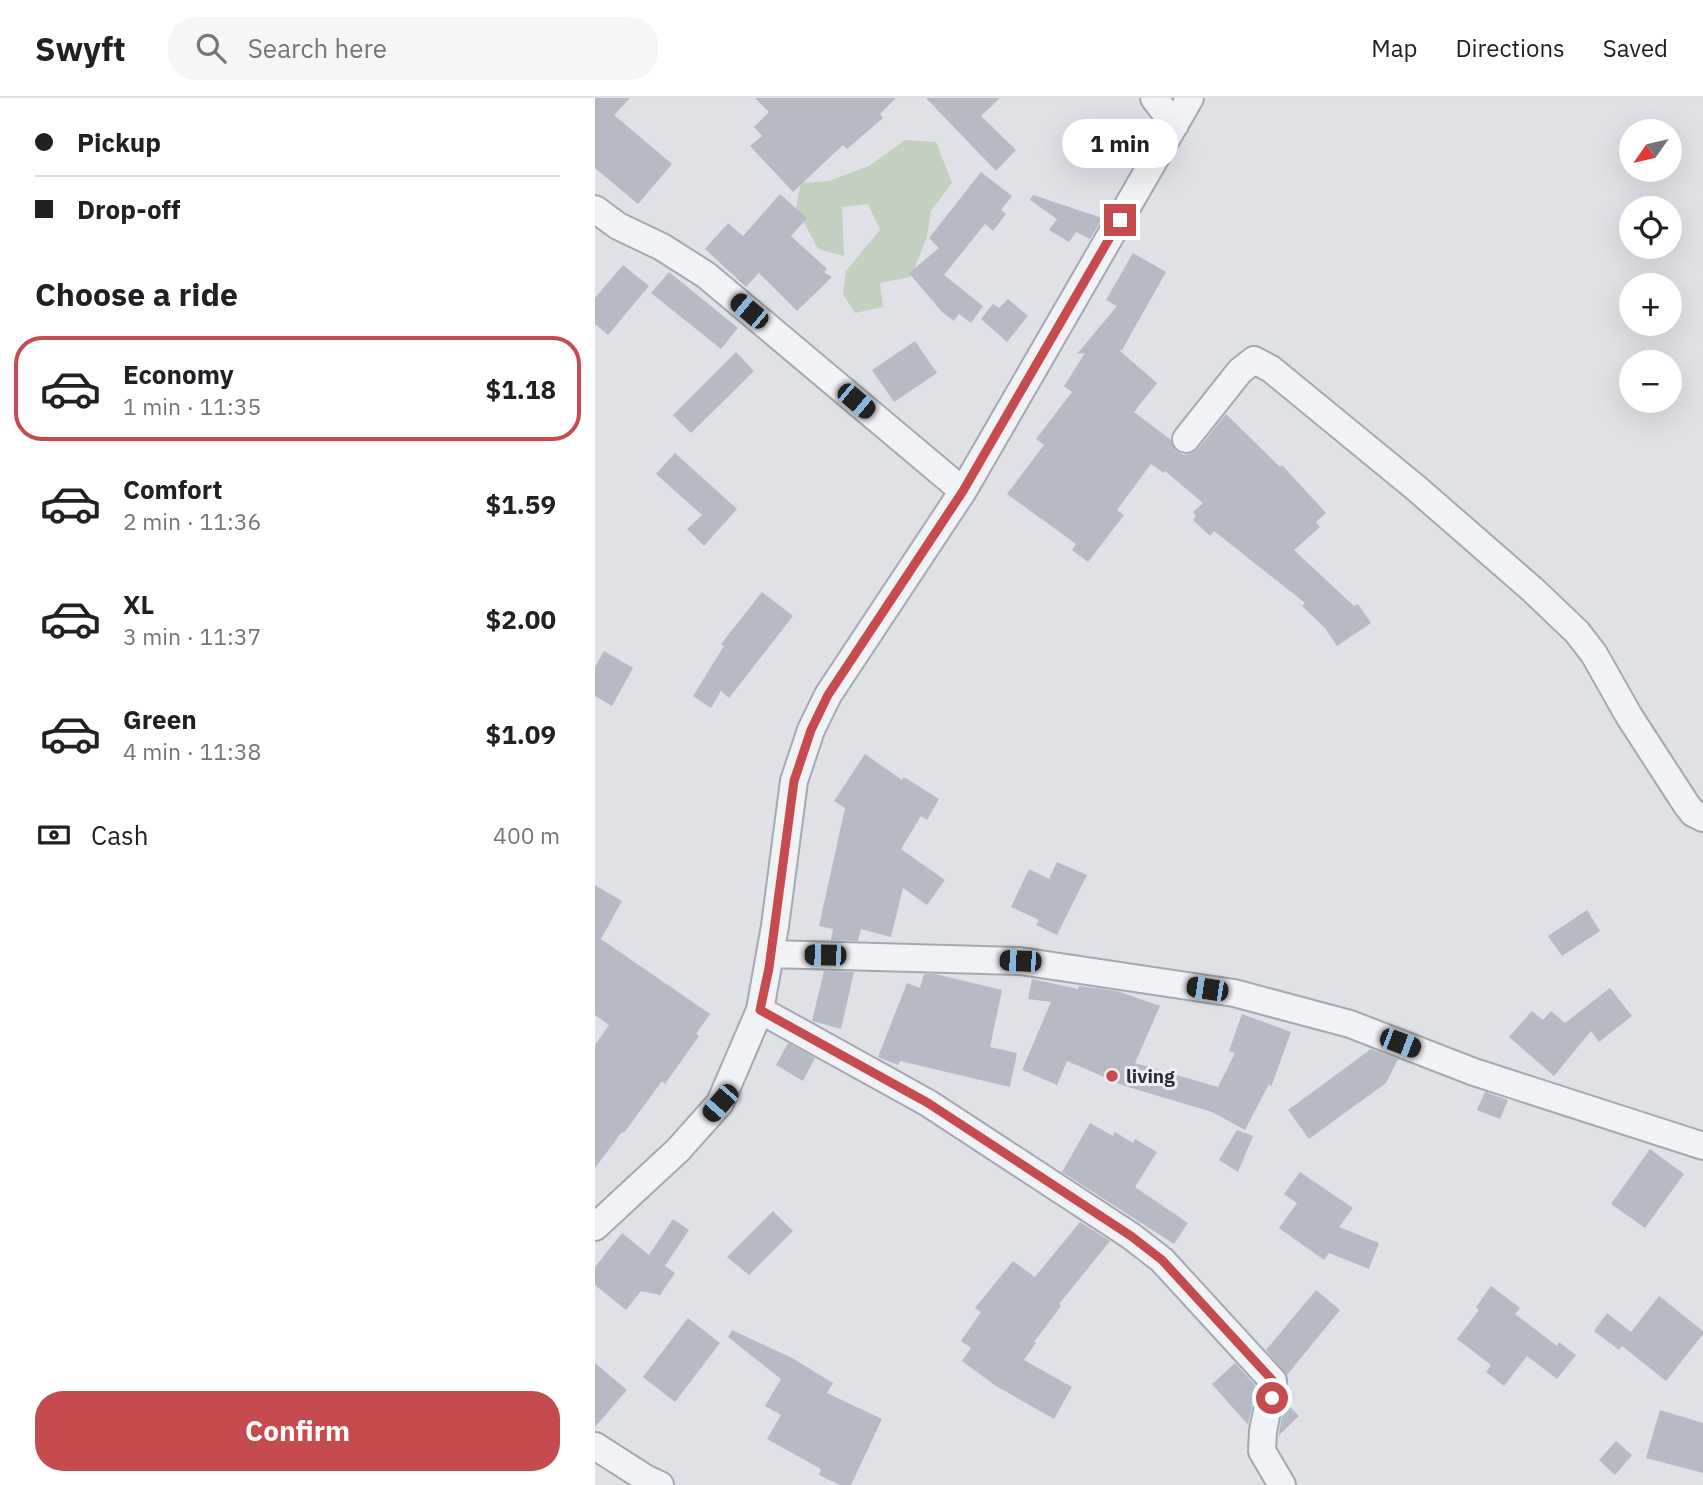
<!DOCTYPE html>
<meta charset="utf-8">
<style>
:root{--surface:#fff;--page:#f6f6f6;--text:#202124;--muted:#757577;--line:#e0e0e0;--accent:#c54b4f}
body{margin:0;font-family:"IBM Plex Sans",sans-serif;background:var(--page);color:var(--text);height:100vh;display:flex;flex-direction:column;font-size:26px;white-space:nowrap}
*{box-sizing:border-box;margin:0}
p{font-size:23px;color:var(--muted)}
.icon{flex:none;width:38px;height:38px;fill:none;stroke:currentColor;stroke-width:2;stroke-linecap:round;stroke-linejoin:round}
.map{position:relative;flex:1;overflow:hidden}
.drawer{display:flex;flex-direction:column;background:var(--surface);width:595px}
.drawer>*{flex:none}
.hud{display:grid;align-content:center;height:154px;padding:0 35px;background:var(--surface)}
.needle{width:46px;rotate:236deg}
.fabs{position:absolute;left:1024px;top:21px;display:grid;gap:14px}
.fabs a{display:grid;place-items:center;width:63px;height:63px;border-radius:50%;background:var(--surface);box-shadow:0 7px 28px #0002;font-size:35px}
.end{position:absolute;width:32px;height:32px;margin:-16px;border:9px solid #c54b4f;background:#fff;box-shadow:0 0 0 4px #fff}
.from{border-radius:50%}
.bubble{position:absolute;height:49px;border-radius:24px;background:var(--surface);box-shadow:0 7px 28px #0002;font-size:23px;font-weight:700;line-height:49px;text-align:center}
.car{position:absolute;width:21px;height:42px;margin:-21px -10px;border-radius:9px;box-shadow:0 0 5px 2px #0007;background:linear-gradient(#222 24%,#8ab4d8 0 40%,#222 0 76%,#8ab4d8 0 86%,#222 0)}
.hud b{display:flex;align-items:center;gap:24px;height:66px;font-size:26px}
.hud b+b{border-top:2px solid var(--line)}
.hud i{width:18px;height:18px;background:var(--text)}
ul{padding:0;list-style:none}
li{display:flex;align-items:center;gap:21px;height:105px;margin:0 14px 10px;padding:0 21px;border:4px solid transparent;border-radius:28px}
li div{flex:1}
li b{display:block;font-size:26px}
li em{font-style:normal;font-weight:700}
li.current{border-color:var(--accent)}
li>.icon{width:63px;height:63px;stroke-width:1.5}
h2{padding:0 35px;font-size:32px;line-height:84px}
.pay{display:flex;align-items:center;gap:18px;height:77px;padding:0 35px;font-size:26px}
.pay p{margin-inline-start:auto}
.button{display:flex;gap:14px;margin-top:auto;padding:14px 35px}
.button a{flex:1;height:80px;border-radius:28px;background:var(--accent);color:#fff;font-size:28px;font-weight:700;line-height:80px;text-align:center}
header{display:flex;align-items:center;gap:42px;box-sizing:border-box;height:98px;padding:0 35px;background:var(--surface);border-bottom:2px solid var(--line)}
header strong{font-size:33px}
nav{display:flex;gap:38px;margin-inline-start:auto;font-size:24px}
.search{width:490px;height:63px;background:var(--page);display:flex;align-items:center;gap:18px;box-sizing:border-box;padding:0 24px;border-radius:28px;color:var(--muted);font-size:26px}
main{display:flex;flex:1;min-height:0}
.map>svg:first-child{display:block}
</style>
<header>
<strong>Swyft</strong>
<div class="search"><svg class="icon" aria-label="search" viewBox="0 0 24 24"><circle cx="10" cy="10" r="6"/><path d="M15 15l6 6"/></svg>Search here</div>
<nav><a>Map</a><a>Directions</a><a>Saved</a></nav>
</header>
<main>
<section class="drawer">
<div class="hud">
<b><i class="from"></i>Pickup</b>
<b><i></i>Drop-off</b>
</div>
<h2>Choose a ride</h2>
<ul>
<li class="current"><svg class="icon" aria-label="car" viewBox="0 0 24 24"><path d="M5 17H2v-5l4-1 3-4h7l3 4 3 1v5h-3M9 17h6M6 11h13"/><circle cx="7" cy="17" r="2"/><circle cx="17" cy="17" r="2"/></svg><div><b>Economy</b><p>1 min · 11:35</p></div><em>$1.18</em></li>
<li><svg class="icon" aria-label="car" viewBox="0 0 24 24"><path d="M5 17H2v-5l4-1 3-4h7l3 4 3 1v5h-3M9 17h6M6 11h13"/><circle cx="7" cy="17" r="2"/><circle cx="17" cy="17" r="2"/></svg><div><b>Comfort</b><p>2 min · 11:36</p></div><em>$1.59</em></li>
<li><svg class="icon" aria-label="car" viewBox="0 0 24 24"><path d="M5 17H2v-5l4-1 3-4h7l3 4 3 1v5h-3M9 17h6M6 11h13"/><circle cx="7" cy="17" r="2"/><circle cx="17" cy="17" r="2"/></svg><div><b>XL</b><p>3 min · 11:37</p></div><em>$2.00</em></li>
<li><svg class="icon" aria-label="car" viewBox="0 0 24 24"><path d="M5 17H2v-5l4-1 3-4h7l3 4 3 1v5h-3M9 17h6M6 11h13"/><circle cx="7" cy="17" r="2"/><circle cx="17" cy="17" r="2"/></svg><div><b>Green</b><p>4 min · 11:38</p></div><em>$1.09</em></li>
</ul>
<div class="pay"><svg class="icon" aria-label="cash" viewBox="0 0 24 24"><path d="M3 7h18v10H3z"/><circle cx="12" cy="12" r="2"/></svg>Cash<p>400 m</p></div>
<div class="button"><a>Confirm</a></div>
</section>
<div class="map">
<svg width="1108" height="1387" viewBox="0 0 1108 1387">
<rect width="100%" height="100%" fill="#dfe1e7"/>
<path fill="#c3d0c0" d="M310 42 341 44 357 85 336 113 332 139 316 179 285 185 288 209 260 215 248 196 251 173 285 132 273 106 247 109 249 158 223 151 201 109 206 85 234 83 274 68Z"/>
<path fill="#b6bac4" d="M0 0H35L19 17 77 66 43 106 0 70Z
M160 0H301L285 16 288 20 252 51 248 47 198 94 155 48 167 38 159 29 174 14Z
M331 0H405L386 18 421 52 401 73Z
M386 74 417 98 406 112 411 116 398 133 390 126 349 177 388 208 376 225 364 216 359 223 347 214 314 175 344 150 334 140Z
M185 96 212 120 196 138 232 171 229 174 237 179 202 213 164 175 151 189 110 151 133 125 148 138Z
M438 97 507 120 505 124 495 141 481 134 474 144 454 132 462 121 435 102Z
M538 155 571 174 527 252H524L562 285 539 314 576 342 581 353 589 357 597 355 603 351 631 316 685 369 687 367 731 415 721 424 725 429 699 452 759 508 763 506 776 525 742 548 730 530 707 508 710 505 619 433 615 438 598 422 601 418 598 414 608 405 570 373 569 375 556 366 522 412 529 417 493 464 477 452 481 446 412 396 449 347 441 341 477 294 469 288 490 255 482 256 522 208 511 202Z
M28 167 54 188 13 237 0 226V200Z
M74 174 143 230 126 251 56 195Z
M413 201 433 218 412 244 386 221 398 206 404 210Z
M320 243 342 275 299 304 277 272Z
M141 254 159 273 96 335 78 317Z
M80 355 142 411 109 448 92 431 107 417 61 376Z
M167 494 198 518 134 600 126 593 116 610 98 598 129 548 126 546Z
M9 553 38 570 17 608 0 598V569Z
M270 656 307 682 309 679 344 701 332 722 326 718 306 751 350 782 332 807 308 790 296 839 266 831 263 843 236 842 238 831 224 828 250 710 239 703Z
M462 764 492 777 462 837 441 827 444 822 416 809 434 771 454 781Z
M0 787 27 803 6 841 115 916 101 936 104 938 70 986 67 983 29 1035 27 1034 0 1070V947L14 927 0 917Z
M992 812 1005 833 967 858 953 838Z
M229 873 259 874 246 931 217 923Z
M329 876H340L407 892 395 949 422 955 415 989 305 963 303 967 283 959 312 885 325 890Z
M437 881 483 891 484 888 522 893 565 908 540 965 623 989 640 955 634 953 647 916 696 934 676 989 674 986 650 1032 617 1014 530 988 472 963 462 987 427 972 456 904 433 901Z
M1015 890 1037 918 1004 944 996 933 959 978 914 939 937 913 948 922 956 913 970 925Z
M193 945 220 960 208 983 181 967Z
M776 951 803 961 791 985 714 1041 693 1012Z
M890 994 913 1002 905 1021 882 1012Z
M495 1025 518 1038 520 1034 538 1045 540 1041 562 1054 540 1089 593 1125 579 1146 467 1074Z
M642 1032 658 1038 643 1074 624 1062Z
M1055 1051 1089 1076 1050 1130 1016 1106Z
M705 1074 758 1110 744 1129 784 1145 774 1171 734 1155 729 1162 684 1130 702 1105 689 1096Z
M178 1113 198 1133 154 1177 132 1159Z
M78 1121 94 1132 70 1168 80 1175 65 1197 46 1193 31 1212 0 1187V1169L27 1135 54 1157Z
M485 1124 515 1143 464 1206 466 1208 439 1244 441 1245 429 1262 477 1289 459 1321 401 1288 367 1263 376 1250 366 1243 386 1214 380 1210 418 1163 440 1179Z
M896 1188 925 1210 920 1216 962 1248 964 1244 981 1257 962 1281 932 1258 909 1288 891 1274 896 1267 862 1241 884 1212 881 1209Z
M721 1192 745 1212 692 1277 671 1252Z
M1064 1198 1108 1233V1236L1071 1283 1027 1248 1024 1252 999 1233 1012 1215 1036 1234Z
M93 1220 125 1245 80 1304 48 1279Z
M137 1232 197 1260 238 1285 232 1295 287 1321 256 1387H245L224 1377 226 1371 172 1341 186 1317 170 1308 186 1281 133 1239Z
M0 1265 32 1292 0 1329Z
M640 1265 661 1288 653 1327 617 1286Z
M690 1304 704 1318 683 1338 684 1335Z
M1065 1312 1108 1325V1375L1051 1360Z
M1021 1343 1037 1357 1020 1377 1004 1362Z"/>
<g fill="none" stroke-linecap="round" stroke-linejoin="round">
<g stroke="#a5a8b1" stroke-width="30">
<path id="minor" d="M559 0 580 27
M0 111 23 128 67 149 111 177 368 393
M591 341 645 273 659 262 676 271 821 390 938 492 982 534 999 556 1034 618 1091 706 1098 715 1108 720
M176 856 425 863 639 895 755 926 879 974 1108 1048
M165 912 333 1005 536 1138 567 1162 678 1283 668 1333 667 1353 687 1387
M0 1129 83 1052 125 1005 165 912 180 828 199 683 216 632 233 597 368 393 595 0
M0 1348 50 1380 65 1387"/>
</g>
<use href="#minor" stroke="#f1f2f6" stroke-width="26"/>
</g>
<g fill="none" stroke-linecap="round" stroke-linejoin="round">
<path stroke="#c54b4f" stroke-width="9" d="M525 122 368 393 233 597 216 632 199 683 174 870 165 912 333 1005 536 1138 567 1162 678 1283 677 1300"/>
</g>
<circle fill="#c54b4f" stroke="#eef0f5" stroke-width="2.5" cx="517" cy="978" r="7"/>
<g text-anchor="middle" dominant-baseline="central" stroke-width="6" stroke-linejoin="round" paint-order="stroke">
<g font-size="19" font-weight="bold" fill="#292e3d" stroke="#eef0f5" text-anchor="start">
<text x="531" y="978">living</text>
</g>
</g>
</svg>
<div class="fabs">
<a><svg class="needle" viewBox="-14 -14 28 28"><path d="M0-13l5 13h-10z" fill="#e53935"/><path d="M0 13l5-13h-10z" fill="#757577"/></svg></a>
<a><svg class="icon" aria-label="locate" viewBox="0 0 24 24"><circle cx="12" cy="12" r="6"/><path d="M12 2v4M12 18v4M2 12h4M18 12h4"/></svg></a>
<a>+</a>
<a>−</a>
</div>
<i class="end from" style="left:677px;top:1300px"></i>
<i class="end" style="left:525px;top:122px"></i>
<div class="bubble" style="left:467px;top:21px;width:116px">1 min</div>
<i class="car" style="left:154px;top:213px;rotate:310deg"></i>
<i class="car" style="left:261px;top:303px;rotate:130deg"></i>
<i class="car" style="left:230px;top:857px;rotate:271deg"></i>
<i class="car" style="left:425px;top:863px;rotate:272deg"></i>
<i class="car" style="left:612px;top:891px;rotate:279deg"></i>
<i class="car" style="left:805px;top:945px;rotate:111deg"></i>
<i class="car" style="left:125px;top:1005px;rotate:221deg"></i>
</div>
</main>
